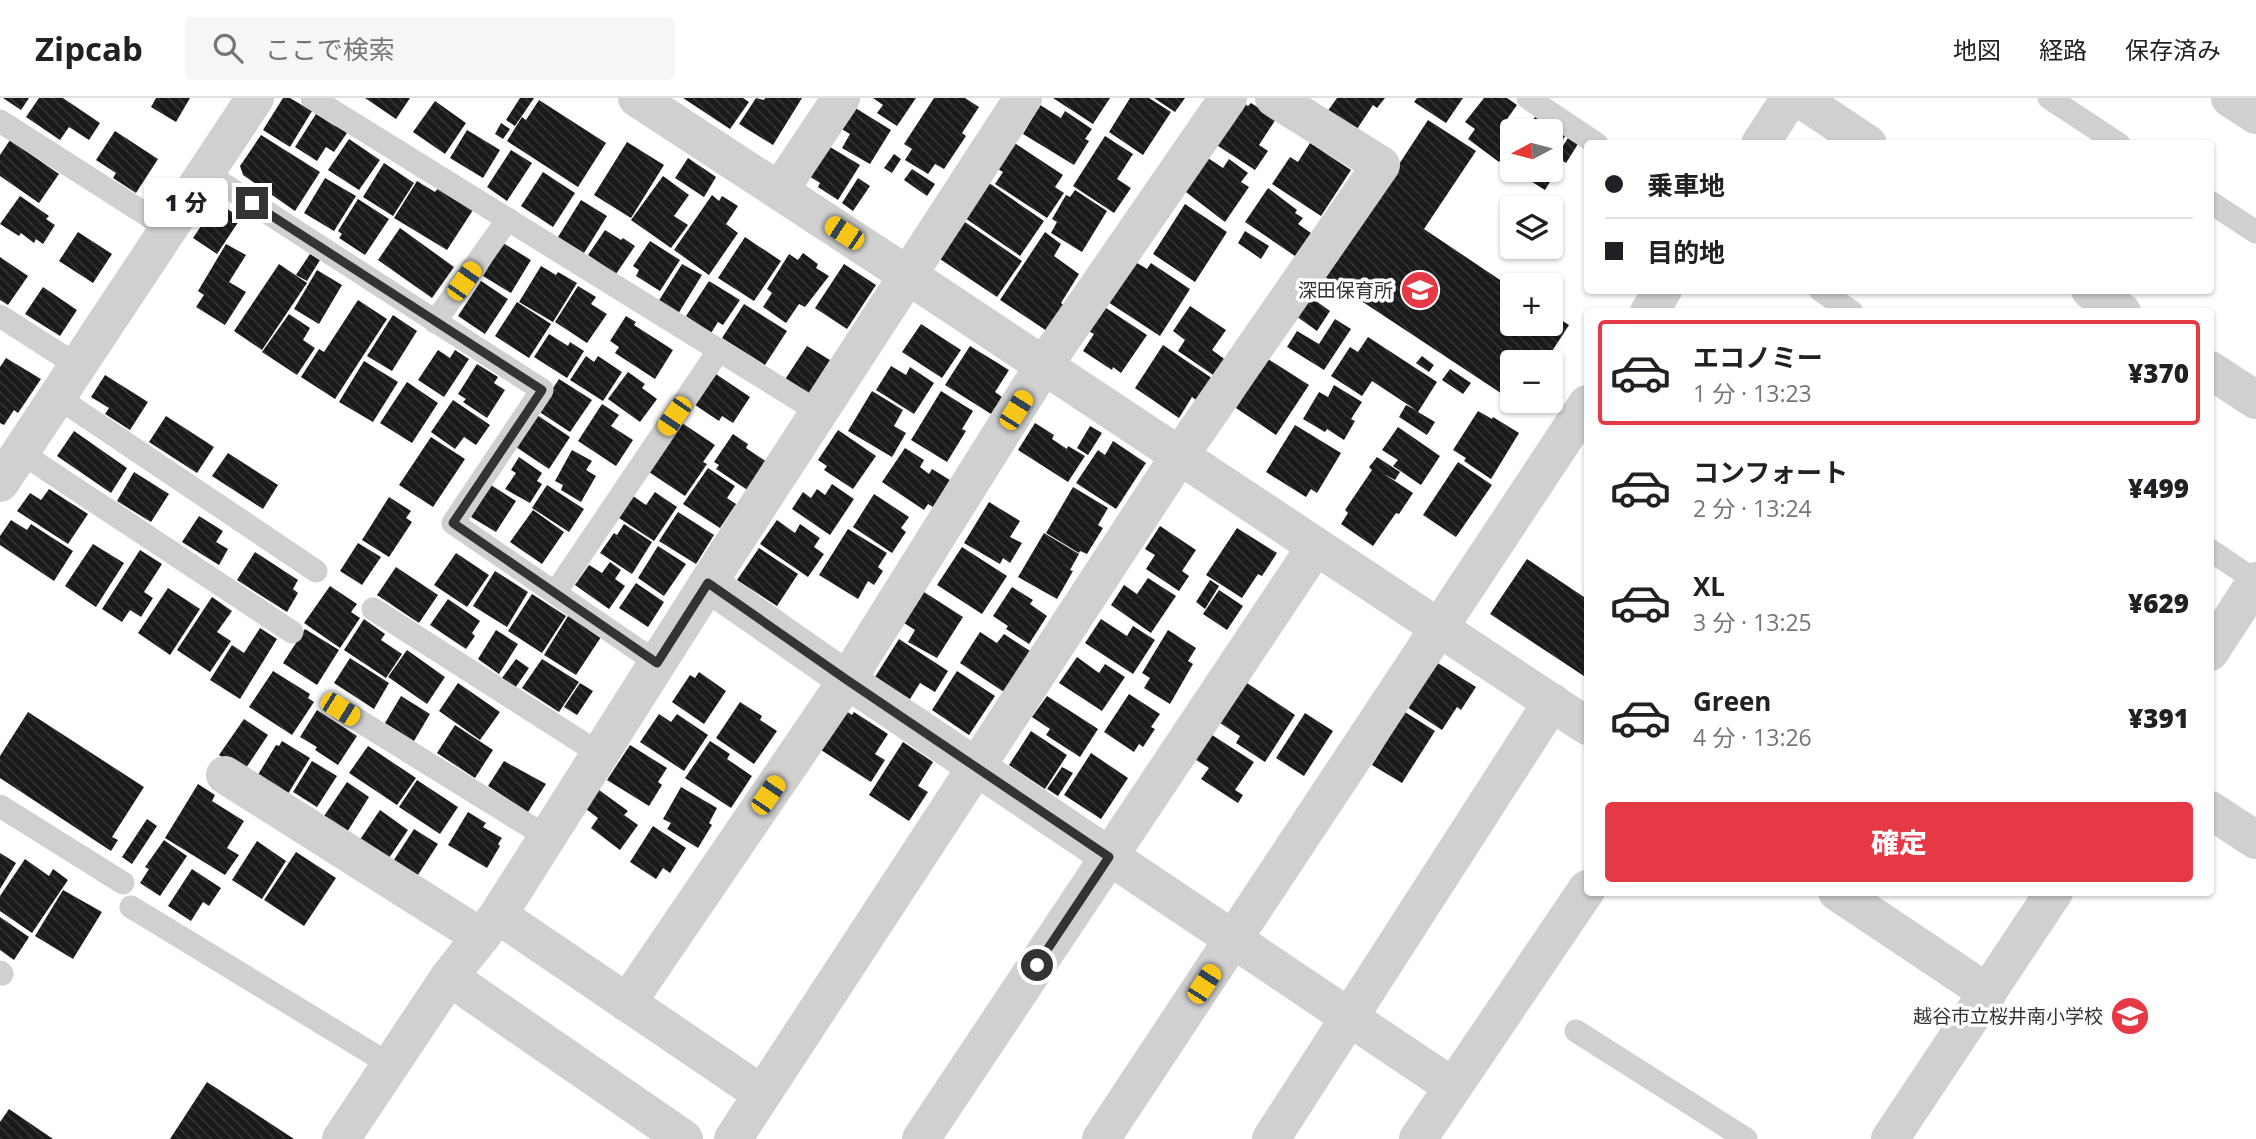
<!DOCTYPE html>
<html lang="ja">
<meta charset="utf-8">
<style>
:root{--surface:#fff;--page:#f6f6f6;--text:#202124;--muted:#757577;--line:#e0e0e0;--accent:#e63946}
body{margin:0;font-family:"Open Sans","Noto Sans JP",sans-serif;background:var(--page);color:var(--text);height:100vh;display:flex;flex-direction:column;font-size:26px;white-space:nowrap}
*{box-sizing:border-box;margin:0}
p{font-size:23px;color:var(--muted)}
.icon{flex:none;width:38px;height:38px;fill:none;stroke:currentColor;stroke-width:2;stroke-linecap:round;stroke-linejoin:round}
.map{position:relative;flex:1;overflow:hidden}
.side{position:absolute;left:1584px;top:210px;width:630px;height:588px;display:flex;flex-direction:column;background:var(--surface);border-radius:7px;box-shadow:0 2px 5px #0004}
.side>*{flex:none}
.banner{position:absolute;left:1584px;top:42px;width:630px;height:154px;border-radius:7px;box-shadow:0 2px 5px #0004;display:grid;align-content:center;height:154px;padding:0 21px;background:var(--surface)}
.needle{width:46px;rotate:263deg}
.controls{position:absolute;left:1500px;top:21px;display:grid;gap:14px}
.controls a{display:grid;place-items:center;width:63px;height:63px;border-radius:7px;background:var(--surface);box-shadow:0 2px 5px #0004;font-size:35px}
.end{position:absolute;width:32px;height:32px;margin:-16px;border:9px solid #333;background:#fff;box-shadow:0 0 0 4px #fff}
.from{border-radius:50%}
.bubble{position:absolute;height:49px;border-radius:7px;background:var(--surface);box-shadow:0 2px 5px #0004;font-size:23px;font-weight:800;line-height:49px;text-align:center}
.car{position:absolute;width:21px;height:42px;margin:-21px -10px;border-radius:9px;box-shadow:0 0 5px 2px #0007;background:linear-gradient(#f5c518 24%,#345 0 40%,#f5c518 0 76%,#345 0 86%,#f5c518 0)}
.banner b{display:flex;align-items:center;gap:24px;height:66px;font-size:26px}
.banner b+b{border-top:2px solid var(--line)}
.banner i{width:18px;height:18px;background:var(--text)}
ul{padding:12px 0 0;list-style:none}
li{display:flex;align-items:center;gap:21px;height:105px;margin:0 14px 10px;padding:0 7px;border:4px solid transparent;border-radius:7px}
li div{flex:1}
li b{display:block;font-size:26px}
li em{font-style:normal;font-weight:800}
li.active{border-color:var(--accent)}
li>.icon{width:63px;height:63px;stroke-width:1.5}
.action{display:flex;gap:14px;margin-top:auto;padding:14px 21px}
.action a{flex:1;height:80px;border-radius:7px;background:var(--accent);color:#fff;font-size:28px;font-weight:800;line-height:80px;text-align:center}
header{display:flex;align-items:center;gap:42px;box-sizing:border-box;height:98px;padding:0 35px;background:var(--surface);border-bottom:2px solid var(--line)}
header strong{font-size:33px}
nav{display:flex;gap:38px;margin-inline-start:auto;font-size:24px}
.search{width:490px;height:63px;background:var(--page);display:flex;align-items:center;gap:18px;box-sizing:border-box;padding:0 24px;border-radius:7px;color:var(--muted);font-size:26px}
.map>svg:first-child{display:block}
</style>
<header>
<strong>Zipcab</strong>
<div class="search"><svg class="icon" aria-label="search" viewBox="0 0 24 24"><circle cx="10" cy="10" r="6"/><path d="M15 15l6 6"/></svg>ここで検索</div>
<nav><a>地図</a><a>経路</a><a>保存済み</a></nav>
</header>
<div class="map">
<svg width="2256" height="1041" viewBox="0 0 2256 1041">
<defs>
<pattern id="building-back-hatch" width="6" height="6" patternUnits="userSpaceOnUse" patternTransform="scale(1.75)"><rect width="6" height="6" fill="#1a1a1a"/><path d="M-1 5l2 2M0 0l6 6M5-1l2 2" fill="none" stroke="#333"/></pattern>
</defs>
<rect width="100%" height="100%" fill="#fff"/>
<path fill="url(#building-back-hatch)" d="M3 0H29L21 12Z
M39 0H63L100 25 89 42 69 29 60 42 26 19Z
M156 0H190L176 24 151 9Z
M283 0H290L312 13 290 49 263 32Z
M365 0H410L396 21Z
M520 0H534L515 28 506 22Z
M683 0H743L749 4 730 31Z
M756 0 764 2 765 0H802L773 47 739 26Z
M873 0H916L897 28 877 15 883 7Z
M934 0H965L979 9 962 35 966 38 944 71 935 66 928 76 905 62 912 51 904 46Z
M1053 0H1110L1093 26Z
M1130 0H1149L1171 14 1143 57 1109 34Z
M1154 0H1185L1175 14Z
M1337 0H1385L1377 10 1373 7 1355 34 1327 14Z
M1417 0H1463L1446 25 1414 4Z
M1484 0H1507L1517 7 1500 31 1512 40V46L1499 64 1468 41 1475 31 1465 24Z
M539 2 606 45 578 89 507 43 522 19 526 22Z
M1239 2 1248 8 1251 5 1276 21 1259 47 1268 53 1255 72 1212 44Z
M435 3 466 25 445 56 413 34Z
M849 6 891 32 870 66 842 50 850 36 835 27Z
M1040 7 1061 20 1065 13 1092 31 1085 41 1089 43 1074 67 1023 36Z
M316 16 335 28 337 24 349 32 334 54 326 49 317 63 295 49Z
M1535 19 1565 38 1552 60 1561 66 1545 92 1513 72H1550V33H1526Z
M1428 22 1476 53 1424 131 1512 190V226H1550V215L1569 227 1545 264H1512V303H1530L1525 311 1325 179Z
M501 25 510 31 503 41 495 36Z
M467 32 500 52 483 80 450 60Z
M115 33 158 61 136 95 113 80 116 75 96 62Z
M261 37 320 74 295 113 243 77 240 68Z
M1105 38 1133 56 1117 81 1131 90 1114 115 1073 88Z
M1568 40 1578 46 1566 65 1556 59Z
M349 41 380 62 359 92 328 72Z
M10 42 59 76 39 105 0 78V57Z
M820 43 860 67 838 102 818 89 820 85 801 73Z
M627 44 664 67 631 120 594 97Z
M1013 44 1063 77 1055 89 1064 95 1047 120 995 86 1003 74 996 70Z
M1310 45 1351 72 1321 118 1272 86 1290 59 1298 64Z
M511 52 532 65 507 103 487 89Z
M894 56 901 61 892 75 884 70Z
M1205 58 1223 70 1229 61 1248 75 1241 84 1249 89 1225 124 1182 91Z
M688 60 716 79 704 99 675 80Z
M384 65 414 85 393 118 363 99Z
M912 71 935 86 927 98 904 82Z
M543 74 575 95 553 129 521 108Z
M663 78 689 97 674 118 688 127 671 150 631 122Z
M325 80 356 98 334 133 304 115Z
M858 80 870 88 853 113 842 105Z
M417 83 435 94 438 90 473 112 447 152 394 120Z
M989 85 1044 123 1020 158 965 120Z
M1268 90 1297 112 1295 115 1303 120 1298 126 1311 135 1295 158 1245 124Z
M1075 92 1107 113 1082 154 1051 135 1057 124 1052 121 1066 97 1070 99Z
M712 97 719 103 722 98 738 108 726 126 738 135 709 177 674 152Z
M20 98 49 118 46 121 55 127 43 146 36 141 34 145 21 135 19 138 0 126Z
M358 101 389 121 365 157 339 140 342 136 338 133Z
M581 102 607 118 584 155 558 139Z
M217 104 241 120 217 156 193 140Z
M1185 106 1227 134 1195 184 1153 156Z
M965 124 1022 163 997 199 940 161Z
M400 130 454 169 432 200 378 162Z
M605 132 621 142 623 140 635 148 616 176 588 157Z
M1245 133 1269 148 1261 161 1238 145Z
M78 134 112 156 93 185 59 163Z
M1045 134 1061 146 1054 158 1079 176 1061 205 1068 210 1047 233 1000 202Z
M745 139 781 163 754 203 718 180Z
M650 143 680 162 660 193 636 178 639 172 633 168Z
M503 145 531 162 511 195 483 178Z
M226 146 246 157 229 184 246 194 225 227 196 209 204 197 198 193Z
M803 155 818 166 816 170 829 178 805 209 799 206 786 225 763 209 772 195 767 191 789 156 798 162Z
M310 156 320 162 307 183 296 177Z
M0 159 28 178 8 207 0 202Z
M1132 162 1147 171 1151 165 1190 191 1160 238 1108 204Z
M279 166 307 185 262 252 234 233Z
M682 166 702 177 678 216 658 204Z
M844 166 876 187 847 231 815 210Z
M541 168 556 177 558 174 577 185 553 224 519 204Z
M317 172 342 187 319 226 294 211Z
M481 183 508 201 485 236 458 218Z
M709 183 740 202 723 227 718 224 711 235 686 218Z
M578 188 596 199 591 206 607 216 587 245 555 224Z
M43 189 77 212 60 238 25 216Z
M1309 198 1330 213 1317 233 1296 218Z
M358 202 387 221 335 301 301 279 319 251 324 254Z
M517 204 551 226 529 260 495 238Z
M744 206 787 233 765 267 722 240Z
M1103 208 1147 237 1121 275 1113 269 1112 272 1083 253 1094 236 1087 232Z
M1190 208 1226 232 1212 252 1227 263 1216 279 1178 253 1185 242 1173 233Z
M289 216 310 230 303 242 315 250 297 277 262 254Z
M393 217 417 233 392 273 367 258Z
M626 218 636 224 634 227 673 252 655 281 615 255 619 249 610 243Z
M1335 221 1351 231 1324 272 1287 249 1297 233 1319 246Z
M921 226 961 252 942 280 902 254Z
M549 236 568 248 570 244 584 253 567 280 534 259Z
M1368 239 1437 284 1418 314 1435 324 1427 337 1399 319 1406 307 1416 312 1372 283 1362 298 1331 278 1350 249 1358 254Z
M1163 247 1216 283 1200 305 1192 299 1179 320 1135 290Z
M807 248 830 262 807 298 784 283Z
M970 248 1009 272 995 294 1002 299 991 316 945 287Z
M438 252 450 260 455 252 469 261 444 299 418 282Z
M586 258 594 264 598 258 622 274 603 303 570 282Z
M1422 258 1434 267 1429 274 1416 265Z
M6 260 41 281 18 315 14 312 4 327 0 325V269Z
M1268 261 1309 287 1276 337 1236 310Z
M364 263 398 284 373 324 339 304Z
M477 266 498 279 494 285 505 292 487 320 463 304 466 301 458 296Z
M891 268 906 277 910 269 934 285 914 316 876 292Z
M1450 271 1471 285 1463 296 1442 282Z
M628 274 645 286 642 290 657 301 640 324 608 301Z
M713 274 750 299 733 325 722 318 719 323 692 305Z
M105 277 148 304 130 332 105 316 109 310 91 299Z
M559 281 592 302 570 334 538 313Z
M407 284 438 305 412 345 380 325Z
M1334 287 1362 304 1351 321 1355 323 1344 342 1327 331 1325 334 1303 321 1319 294 1328 299Z
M872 293 903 312 894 328 906 335 892 359 848 333Z
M941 293 973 313 962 331 966 333 947 364 911 342Z
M453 302 490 327 476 347 464 339 455 351 431 334Z
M602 306 619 317 611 328 633 342 616 368 578 343Z
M1478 313 1492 321 1493 319 1519 335 1491 381 1464 363 1466 360 1453 352Z
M534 315 570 339 549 371 513 347Z
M166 318 214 349 197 375 149 344Z
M682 325 715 347 703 364 707 366 685 398 649 374Z
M1035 325 1054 337 1052 341 1067 351 1068 348 1085 358 1068 384 1018 352Z
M1295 327 1341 355 1317 395 1311 391 1306 399 1266 374Z
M1090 328 1102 335 1088 357 1077 350Z
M1398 329 1440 358 1421 387 1393 368 1398 362 1382 352Z
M838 332 876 358 853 391 824 372 827 368 818 362Z
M74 333 127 370 111 395 57 358Z
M733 336 748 346 746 350 767 364 749 393 716 371 719 367 714 364Z
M431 339 465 361 433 409 399 387Z
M1113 343 1146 365 1116 411 1076 385 1098 352 1105 357Z
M905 350 924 362 920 369 929 376 932 371 950 382 933 409 928 406 924 412 882 384Z
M572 352 592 363 586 372 596 378 581 404 561 392 563 387 555 383Z
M228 355 278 387 263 411 212 378Z
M519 359 542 375 537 383 542 386 530 405 505 391 516 375 511 372Z
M1377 359 1400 374 1395 382 1384 376 1413 395 1399 416 1396 415 1373 448 1341 426 1348 415 1345 412 1372 372 1369 369Z
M1458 364 1492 387 1456 439 1423 417Z
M708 370 735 388 727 400 736 406 720 430 683 406Z
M134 374 169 396 151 424 117 403Z
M832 386 854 401 830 437 792 411 803 394 811 400 817 391 825 397Z
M491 387 516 403 496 434 471 419Z
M547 387 584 411 569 434 532 410Z
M1073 389 1108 410 1098 427 1103 430 1087 456 1080 453 1079 455 1046 435Z
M49 391 88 416 68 446 17 413 30 395 41 402Z
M655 394 677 409 654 443 616 418 630 396 646 407Z
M874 396 909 419 901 430 906 434 892 455 853 429Z
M389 399 411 413 406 420 412 424 389 459 362 442Z
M989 404 1020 423 1010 439 1022 445 1010 465 1003 460 1000 466 964 445Z
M533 412 564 434 542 466 510 444Z
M678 414 714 437 696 466 659 443Z
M199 418 223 433 216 444 228 451 219 467 182 444Z
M11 422 27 432 31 426 73 453 54 483 0 447V438Z
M777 422 795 435 800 426 820 440 814 449 824 456 808 479 760 446Z
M624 426 652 444 632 476 600 455 614 435 617 437Z
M1160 428 1196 452 1182 473 1189 478 1179 493 1146 471 1155 457 1145 451Z
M1237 430 1277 455 1262 478 1258 476 1242 500 1206 477Z
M848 431 887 455 878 469 883 473 874 487 868 483 858 501 819 477Z
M1044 435 1079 456 1070 472 1073 473 1057 501 1018 479Z
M358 445 381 459 362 487 340 473Z
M93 446 124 465 96 509 65 488Z
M658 448 686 466 664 498 638 480Z
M962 449 1007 478 982 516 937 487Z
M759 450 798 476 777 508 737 482Z
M140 452 162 466 144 494 153 500 141 519 130 512 122 524 102 511Z
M255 454 298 482 293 491 298 495 287 514 237 482Z
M456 455 489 477 467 509 434 487Z
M1527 461 1587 501V580L1490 516Z
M610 464 621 472 615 481 625 488 609 511 575 487 589 467 602 475Z
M396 469 438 497 419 525 377 497Z
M495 473 528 494 507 529 473 508Z
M1148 480 1176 498 1151 535 1111 507 1124 487 1137 496Z
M1210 482 1219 488 1205 511 1196 504Z
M636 485 664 504 648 529 619 510Z
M330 488 357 506 351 514 360 520 340 550 304 525Z
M1012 489 1033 502 1030 506 1047 518 1029 546 1006 531 1008 528 993 518Z
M168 490 200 511 170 557 138 535Z
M1219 492 1243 508 1227 532 1203 516Z
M924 494 963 519 937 560 908 544 915 532 904 525Z
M532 496 566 518 542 555 508 533Z
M212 499 232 513 217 534 231 543 210 574 177 552Z
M448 501 480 523 472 535 475 538 466 551 430 527Z
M568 518 601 539 576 577 544 557Z
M364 521 385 536 381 542 402 556 386 580 344 552Z
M1101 521 1127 538 1133 528 1155 542 1133 576 1085 545Z
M260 530 277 541 240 601 210 582 232 547 244 555Z
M305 531 339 552 317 587 283 565Z
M496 532 518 546 499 576 478 561Z
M1168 532 1196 550 1188 563 1193 566 1170 606 1144 590 1150 580 1142 575Z
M980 534 997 545 1004 536 1033 555 1004 594 960 565Z
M899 541 948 573 935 594 920 585 910 601 875 579Z
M407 552 445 579 427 606 388 579Z
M1077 559 1099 575 1105 566 1125 579 1102 613 1059 585Z
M350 560 389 585 374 611 334 585Z
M516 561 529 570 515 590 502 580Z
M542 561 579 584 559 614 522 590Z
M1436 564 1476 589 1461 612 1457 609 1442 632 1407 609Z
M273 573 310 596 308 600 314 604 292 637 249 609Z
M957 573 995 598 969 637 932 612Z
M699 574 726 593 704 626 672 604 690 577 695 580Z
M1244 583 1295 617 1265 664 1236 645 1240 638 1217 623Z
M458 585 500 614 480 642 439 613Z
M580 585 593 593 577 617 564 609Z
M1129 596 1160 616 1151 629 1155 631 1143 649 1139 646 1134 654 1104 634Z
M401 598 430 616 414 643 385 625Z
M1047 598 1098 631 1080 659 1046 637 1050 631 1032 619Z
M740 604 762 618 760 622 777 633 754 666 716 640Z
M317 612 357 638 338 667 315 652 317 649 300 639Z
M846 613 852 617 854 614 888 636 875 656 885 662 871 684 821 652Z
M28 614 144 689 112 739 118 742 111 753 0 680V658Z
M1405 614 1435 633 1402 685 1372 667Z
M1305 615 1333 633 1304 678 1276 660Z
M659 616 671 624 677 616 708 637 684 673 640 644Z
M244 621 268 637 244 673 219 657Z
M455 627 493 652 475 680 437 655Z
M1031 633 1067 657 1045 691 1009 667Z
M1209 635 1254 664 1235 692 1243 697 1238 705 1201 681 1209 670 1193 660Z
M282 643 310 660 286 699 256 680 276 647 279 648Z
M710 643 730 656 727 661 752 678 731 710 685 680Z
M903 644 933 664 918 688 928 694 909 723 869 697Z
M630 647 667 670 658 684 662 687 649 708 607 682Z
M368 648 416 680 397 707 349 675Z
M1091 655 1128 680 1101 721 1064 697Z
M312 663 337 678 317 709 293 694Z
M504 663 546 686 528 714 488 688Z
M1062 669 1073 675 1058 698 1047 691Z
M417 682 458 709 440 736 399 709Z
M347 684 369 699 344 739 320 724Z
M198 686 215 697 212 703 244 723 227 750 239 757 225 777 165 740Z
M681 689 717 710 709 725 712 727 698 750 667 731 671 725 663 721Z
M599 692 628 713 624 717 638 727 620 752 591 730 598 720 586 711Z
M380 712 408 732 385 766 357 746Z
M468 714 486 725 483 729 502 740 498 746 500 748 487 770 448 747Z
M147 721 157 728 132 766 122 759Z
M653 728 686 750 670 775 663 770 656 781 630 764Z
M414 731 438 746 412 786 388 771Z
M164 742 187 758 160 798 140 785 149 771 145 769Z
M257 743 286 763 262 801 232 782Z
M296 754 336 780 304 828 264 802Z
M0 755 16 765 0 791Z
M25 761 49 778 53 771 68 782 32 835 0 813V798Z
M192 771 221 790 209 808 203 804 191 823 168 808Z
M63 792 102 814 73 861 35 838Z
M0 819 29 839 14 862 0 852Z
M207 984 294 1041H170Z
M9 1011 53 1041H0V1024Z"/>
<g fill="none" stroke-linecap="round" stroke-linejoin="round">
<path stroke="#d0d0d0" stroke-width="23" d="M312 0 820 315
M1528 0 1597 46
M2049 0 2119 46
M0 23 169 131
M206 75 542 292 453 425 657 565
M2210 104 2256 134
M1820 192 1852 214
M0 218 78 268
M435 224 508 121
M57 299 316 473
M20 354 292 534
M2210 452 2256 483
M555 495 719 252
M373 511 600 656
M340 611 547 739
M0 708 123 785
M131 809 389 966
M0 874 2 876
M1576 933 1746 1041"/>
<path stroke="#d0d0d0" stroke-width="38" d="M637 0 909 178 1587 628
M1799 0 1868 46
M2230 0 2256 17
M1760 46 1790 0
M779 93 841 0
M2090 192 2122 214
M1649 214 1663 192
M2210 272 2256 302
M0 385 255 0
M708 485 847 582 1453 989
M2210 554 2256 483
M225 677 481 839
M2210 712 2256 742
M1837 794 1988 895
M498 817 762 996
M449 879 684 1041
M627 905 847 582 1044 267 1228 0
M341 1041 449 879 498 817 708 485 1023 0
M733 1041 1180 357 1381 67 1274 0
M921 1041 1316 448
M1101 1041 1587 306
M1271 1041 1552 604
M1418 1041 1587 791
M1890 1041 2054 794"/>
</g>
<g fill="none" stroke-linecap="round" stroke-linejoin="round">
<path stroke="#333" stroke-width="9" d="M252 105 542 292 453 425 657 565 708 485 847 582 1109 759 1037 867"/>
</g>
<defs>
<g id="school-disc" transform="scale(2.0125)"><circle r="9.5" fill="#e63946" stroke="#fff"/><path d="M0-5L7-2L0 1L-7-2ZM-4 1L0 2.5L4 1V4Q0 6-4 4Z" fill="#fff"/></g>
</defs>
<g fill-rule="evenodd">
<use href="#school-disc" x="1420" y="192"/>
<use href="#school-disc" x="2130" y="918"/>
</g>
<g text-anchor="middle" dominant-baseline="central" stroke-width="7" stroke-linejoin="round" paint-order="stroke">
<g font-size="19" fill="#333" stroke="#fff" text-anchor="end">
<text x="1393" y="192">深田保育所</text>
<text x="2103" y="918">越谷市立桜井南小学校</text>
</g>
</g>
</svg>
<div class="controls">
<a><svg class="needle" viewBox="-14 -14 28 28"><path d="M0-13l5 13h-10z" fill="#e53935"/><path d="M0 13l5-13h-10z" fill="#757577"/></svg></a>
<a><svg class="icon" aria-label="layers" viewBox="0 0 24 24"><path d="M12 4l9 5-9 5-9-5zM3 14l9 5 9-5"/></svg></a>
<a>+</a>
<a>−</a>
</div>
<i class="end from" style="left:1037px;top:867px"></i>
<i class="end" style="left:252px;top:105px"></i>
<div class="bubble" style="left:144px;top:80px;width:84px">1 分</div>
<i class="car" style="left:844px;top:135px;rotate:303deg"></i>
<i class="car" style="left:464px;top:183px;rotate:35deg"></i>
<i class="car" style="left:1016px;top:312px;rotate:32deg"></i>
<i class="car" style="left:674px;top:318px;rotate:214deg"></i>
<i class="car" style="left:340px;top:611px;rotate:122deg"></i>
<i class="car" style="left:768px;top:697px;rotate:34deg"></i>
<i class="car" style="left:1204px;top:886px;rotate:33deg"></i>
<div class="banner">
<b><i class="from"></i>乗車地</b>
<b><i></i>目的地</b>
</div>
<section class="side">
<ul>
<li class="active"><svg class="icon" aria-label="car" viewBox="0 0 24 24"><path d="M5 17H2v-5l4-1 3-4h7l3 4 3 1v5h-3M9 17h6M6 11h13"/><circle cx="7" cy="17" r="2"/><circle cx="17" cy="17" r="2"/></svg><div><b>エコノミー</b><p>1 分 · 13:23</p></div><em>¥370</em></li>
<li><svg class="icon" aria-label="car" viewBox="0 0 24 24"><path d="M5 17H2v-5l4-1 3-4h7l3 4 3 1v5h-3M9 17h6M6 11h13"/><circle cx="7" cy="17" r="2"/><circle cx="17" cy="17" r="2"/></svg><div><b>コンフォート</b><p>2 分 · 13:24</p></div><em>¥499</em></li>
<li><svg class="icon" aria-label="car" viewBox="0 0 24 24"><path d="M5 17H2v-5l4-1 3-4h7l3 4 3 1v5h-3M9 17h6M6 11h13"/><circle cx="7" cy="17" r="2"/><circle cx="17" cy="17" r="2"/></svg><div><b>XL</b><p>3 分 · 13:25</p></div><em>¥629</em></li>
<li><svg class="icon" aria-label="car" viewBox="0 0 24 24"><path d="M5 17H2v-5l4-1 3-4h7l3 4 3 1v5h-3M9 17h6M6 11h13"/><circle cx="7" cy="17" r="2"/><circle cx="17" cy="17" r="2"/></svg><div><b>Green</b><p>4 分 · 13:26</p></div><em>¥391</em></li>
</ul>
<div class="action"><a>確定</a></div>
</section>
</div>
